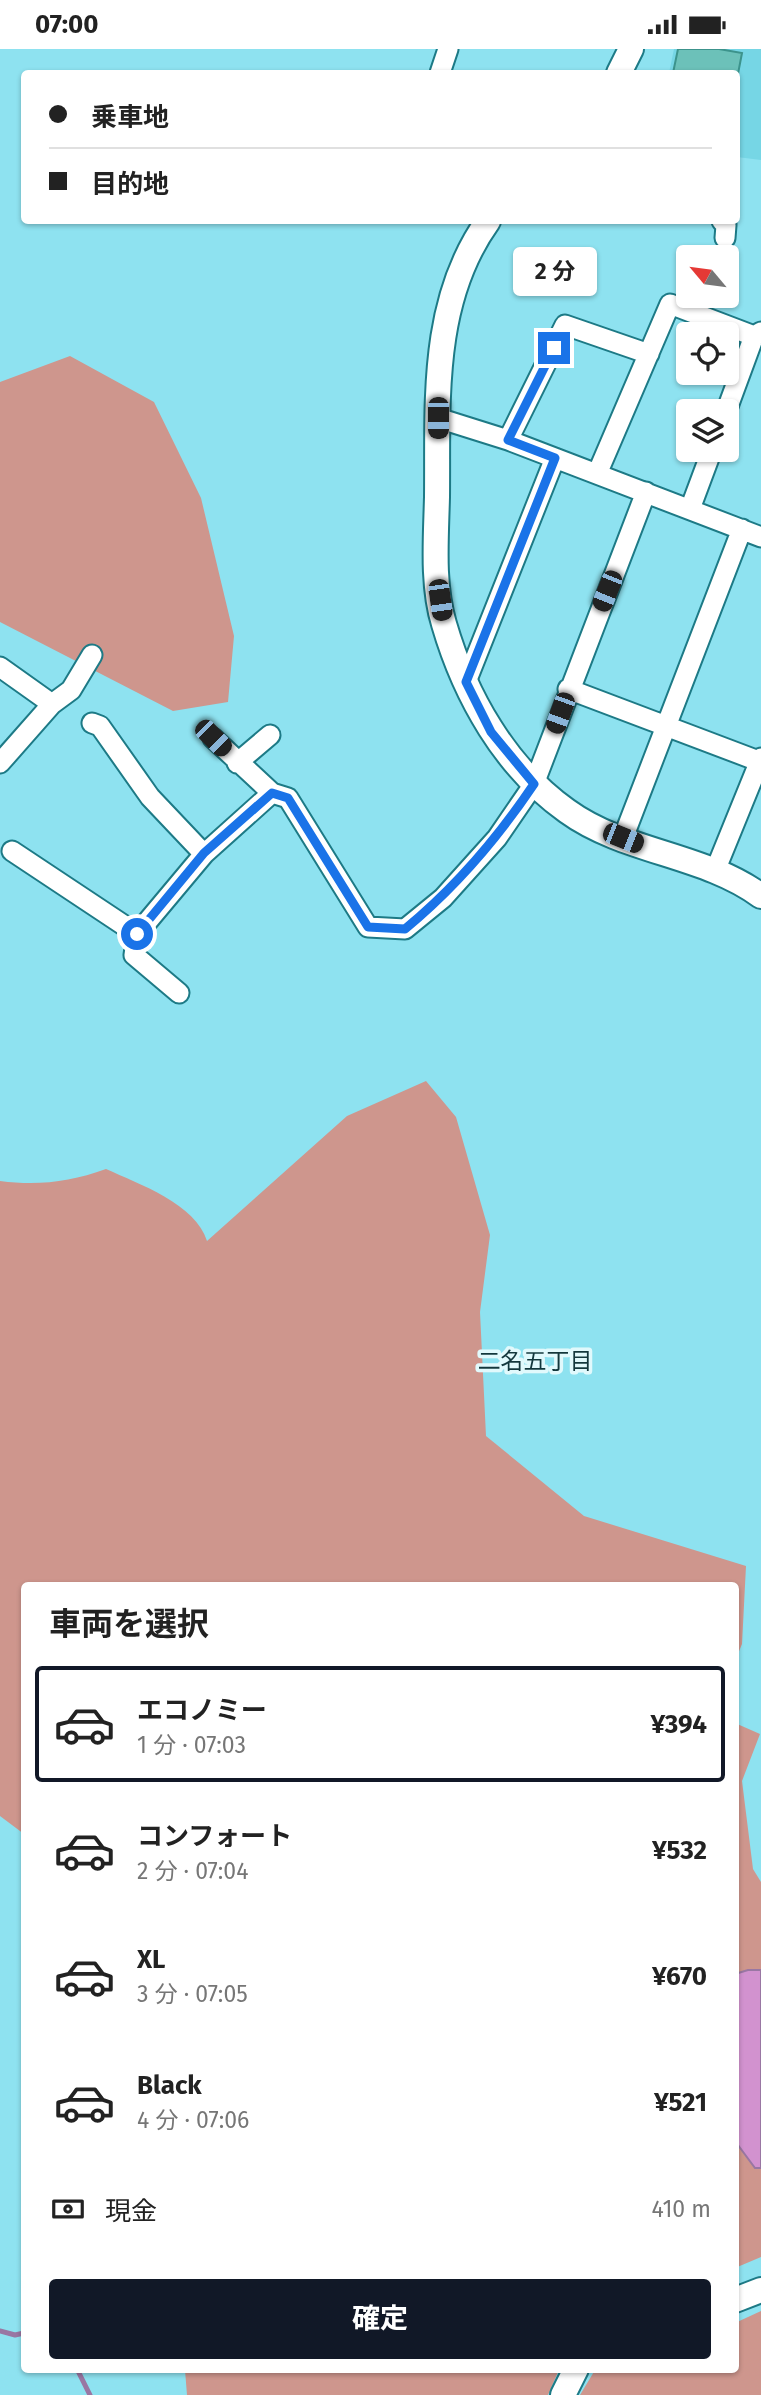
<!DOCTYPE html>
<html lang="ja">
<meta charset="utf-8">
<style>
:root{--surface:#fff;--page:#f6f6f6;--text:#222;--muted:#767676;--line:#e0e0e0;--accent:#111827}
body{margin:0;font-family:"Fira Sans","Noto Sans JP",sans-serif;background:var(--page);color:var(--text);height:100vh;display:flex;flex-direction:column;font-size:26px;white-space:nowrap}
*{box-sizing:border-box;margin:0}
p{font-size:23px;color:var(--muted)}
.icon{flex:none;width:38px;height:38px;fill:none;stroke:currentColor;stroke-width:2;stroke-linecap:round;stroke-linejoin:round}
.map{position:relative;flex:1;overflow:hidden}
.details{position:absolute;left:21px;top:1533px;width:718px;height:791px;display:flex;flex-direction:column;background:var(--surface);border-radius:7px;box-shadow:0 2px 5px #0004}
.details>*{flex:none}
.hud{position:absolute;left:21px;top:21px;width:719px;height:154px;border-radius:7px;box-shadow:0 2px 5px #0004;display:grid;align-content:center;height:154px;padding:0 28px;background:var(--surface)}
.needle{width:46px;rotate:299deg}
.tools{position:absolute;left:676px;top:196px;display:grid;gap:14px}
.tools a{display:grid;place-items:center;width:63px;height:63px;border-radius:7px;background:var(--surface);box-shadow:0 2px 5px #0004;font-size:35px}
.end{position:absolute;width:32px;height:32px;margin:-16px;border:9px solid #1a73e8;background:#fff;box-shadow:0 0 0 4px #fff}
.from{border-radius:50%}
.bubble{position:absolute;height:49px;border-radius:7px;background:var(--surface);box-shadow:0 2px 5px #0004;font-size:23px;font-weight:700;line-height:49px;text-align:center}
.car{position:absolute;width:21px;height:42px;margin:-21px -10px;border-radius:9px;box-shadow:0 0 5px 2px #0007;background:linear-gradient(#222 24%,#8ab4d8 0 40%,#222 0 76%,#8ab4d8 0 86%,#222 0)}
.hud b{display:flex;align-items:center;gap:24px;height:66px;font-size:26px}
.hud b+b{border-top:2px solid var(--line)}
.hud i{width:18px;height:18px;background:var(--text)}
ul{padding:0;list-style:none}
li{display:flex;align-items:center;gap:21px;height:116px;margin:0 14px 10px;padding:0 14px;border:4px solid transparent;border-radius:7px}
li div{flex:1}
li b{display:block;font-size:26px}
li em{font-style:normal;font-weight:700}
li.active{border-color:var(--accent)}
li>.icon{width:63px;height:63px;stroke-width:1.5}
h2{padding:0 28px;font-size:32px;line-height:84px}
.pay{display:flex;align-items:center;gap:18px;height:77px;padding:0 28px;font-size:26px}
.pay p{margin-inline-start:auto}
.cta{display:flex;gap:14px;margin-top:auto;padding:14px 28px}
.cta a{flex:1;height:80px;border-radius:7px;background:var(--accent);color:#fff;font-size:28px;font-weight:700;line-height:80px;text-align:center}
.status{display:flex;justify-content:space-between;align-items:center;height:49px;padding:0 35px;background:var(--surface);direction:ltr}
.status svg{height:19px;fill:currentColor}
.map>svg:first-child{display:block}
</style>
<div class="status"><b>07:00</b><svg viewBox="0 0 49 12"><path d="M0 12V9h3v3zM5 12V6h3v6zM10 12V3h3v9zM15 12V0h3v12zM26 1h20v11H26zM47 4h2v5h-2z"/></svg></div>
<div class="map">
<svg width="761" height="2346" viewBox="0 0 761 2346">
<rect width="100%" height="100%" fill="#8ee2f0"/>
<path fill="#76d6e5" d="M674 0H761V111L737 108V24H669Z"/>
<path fill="#ce968d" d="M70 307 154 353 201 449 234 587 228 653 173 662 0 573V333Z
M426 1032 456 1068 490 1186 480 1263 486 1387 584 1467 746 1517 742 1595 735 1612V1536H24V1785L0 1767V1132C38 1137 70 1133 106 1120 139 1135 196 1155 207 1192L347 1067Z
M735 1674 760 1685 742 1732 753 1820 761 1833V2208L735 2219Z
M761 2262V2346H580L595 2321 735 2320V2274Z
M185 2321V2320L559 2321 548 2346H187Z"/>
<path fill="#d292cf" stroke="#9977a3" stroke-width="2" d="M748 1921H761V2119H755L735 2092V1925Z"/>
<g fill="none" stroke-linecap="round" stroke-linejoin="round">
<path stroke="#9977a3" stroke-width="5" d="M0 2282 15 2286 24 2284
M77 2320 90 2346"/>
</g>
<path fill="#6cc1b9" stroke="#3c938c" stroke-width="2" d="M678 0H719L742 4 737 30V24H673Z"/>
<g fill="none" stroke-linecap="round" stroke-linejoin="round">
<g stroke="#1d7a86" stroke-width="23">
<path id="minor" d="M440 24 448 0
M722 172 726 176 725 189
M726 363 754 287
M438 369 508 391 761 488
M508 391 565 276 649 305
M597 425 670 255 754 287 761 283
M690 460 712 401
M0 618 52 655
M466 633 555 409
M568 640 761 713
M92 674 100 677 150 748 204 805
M0 714 52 655 71 641 92 606
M237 714 270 686
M272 744 288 749 368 878 405 880 443 849 497 789 534 735 646 443
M623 789 742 480
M12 802 137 885 204 805 272 744 213 689
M715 822 761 709
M137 885 134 906 179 944"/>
</g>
<g stroke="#1d7a86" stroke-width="28">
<path id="tertiary" d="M619 24 631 0
M488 172C430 253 438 353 437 448 436 489 432 536 444 575 465 647 505 718 567 762 625 804 704 805 761 847
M735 2251 761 2241
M563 2346 576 2320"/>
</g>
<use href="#minor" stroke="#fff" stroke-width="19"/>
<use href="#tertiary" stroke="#fff" stroke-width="24"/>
</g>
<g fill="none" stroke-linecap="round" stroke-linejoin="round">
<path stroke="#1a73e8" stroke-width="9" d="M137 885 204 804 272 744 288 749 368 878 405 880C456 838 497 790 534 735L491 683 466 633 555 409 508 391 554 299"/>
</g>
<g text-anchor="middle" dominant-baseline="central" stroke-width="7" stroke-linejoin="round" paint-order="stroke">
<g font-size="23" fill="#13373c" stroke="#e1f9fc">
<text x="535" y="1312">二名五丁目</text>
</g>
</g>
</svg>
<div class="tools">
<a><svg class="needle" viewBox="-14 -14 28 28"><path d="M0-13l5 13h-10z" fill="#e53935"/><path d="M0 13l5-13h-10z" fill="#767676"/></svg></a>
<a><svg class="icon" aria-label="locate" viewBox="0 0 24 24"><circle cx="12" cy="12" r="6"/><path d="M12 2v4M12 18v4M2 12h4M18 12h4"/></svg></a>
<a><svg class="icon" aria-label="layers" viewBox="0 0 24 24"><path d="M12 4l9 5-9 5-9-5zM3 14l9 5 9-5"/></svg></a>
</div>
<i class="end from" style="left:137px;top:885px"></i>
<i class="end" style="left:554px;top:299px"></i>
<div class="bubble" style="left:513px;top:198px;width:84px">2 分</div>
<i class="car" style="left:438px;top:369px;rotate:180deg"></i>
<i class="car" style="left:607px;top:542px;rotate:202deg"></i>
<i class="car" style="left:440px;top:551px;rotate:172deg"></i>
<i class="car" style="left:560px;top:664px;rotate:200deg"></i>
<i class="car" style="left:213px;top:689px;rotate:135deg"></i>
<i class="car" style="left:623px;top:789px;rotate:112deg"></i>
<div class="hud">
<b><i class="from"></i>乗車地</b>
<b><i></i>目的地</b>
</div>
<section class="details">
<h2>車両を選択</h2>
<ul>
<li class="active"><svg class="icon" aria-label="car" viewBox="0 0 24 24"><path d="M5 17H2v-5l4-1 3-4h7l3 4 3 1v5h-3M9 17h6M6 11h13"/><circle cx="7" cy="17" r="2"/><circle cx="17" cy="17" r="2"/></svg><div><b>エコノミー</b><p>1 分 · 07:03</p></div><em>¥394</em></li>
<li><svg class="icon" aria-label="car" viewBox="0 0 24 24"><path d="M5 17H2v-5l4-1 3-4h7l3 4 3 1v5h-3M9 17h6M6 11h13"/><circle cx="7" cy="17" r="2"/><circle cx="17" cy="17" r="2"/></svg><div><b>コンフォート</b><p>2 分 · 07:04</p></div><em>¥532</em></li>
<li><svg class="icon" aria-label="car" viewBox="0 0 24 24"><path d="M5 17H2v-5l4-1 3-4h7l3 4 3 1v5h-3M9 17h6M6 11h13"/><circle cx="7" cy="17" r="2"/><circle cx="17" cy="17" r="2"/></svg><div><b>XL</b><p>3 分 · 07:05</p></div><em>¥670</em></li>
<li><svg class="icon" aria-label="car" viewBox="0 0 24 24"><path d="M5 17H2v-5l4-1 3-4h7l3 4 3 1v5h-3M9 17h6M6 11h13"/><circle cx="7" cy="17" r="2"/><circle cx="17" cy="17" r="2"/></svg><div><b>Black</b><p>4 分 · 07:06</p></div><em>¥521</em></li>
</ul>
<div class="pay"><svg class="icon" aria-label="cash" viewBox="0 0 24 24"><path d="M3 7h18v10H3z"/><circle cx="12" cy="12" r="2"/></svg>現金<p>410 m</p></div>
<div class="cta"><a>確定</a></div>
</section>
</div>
